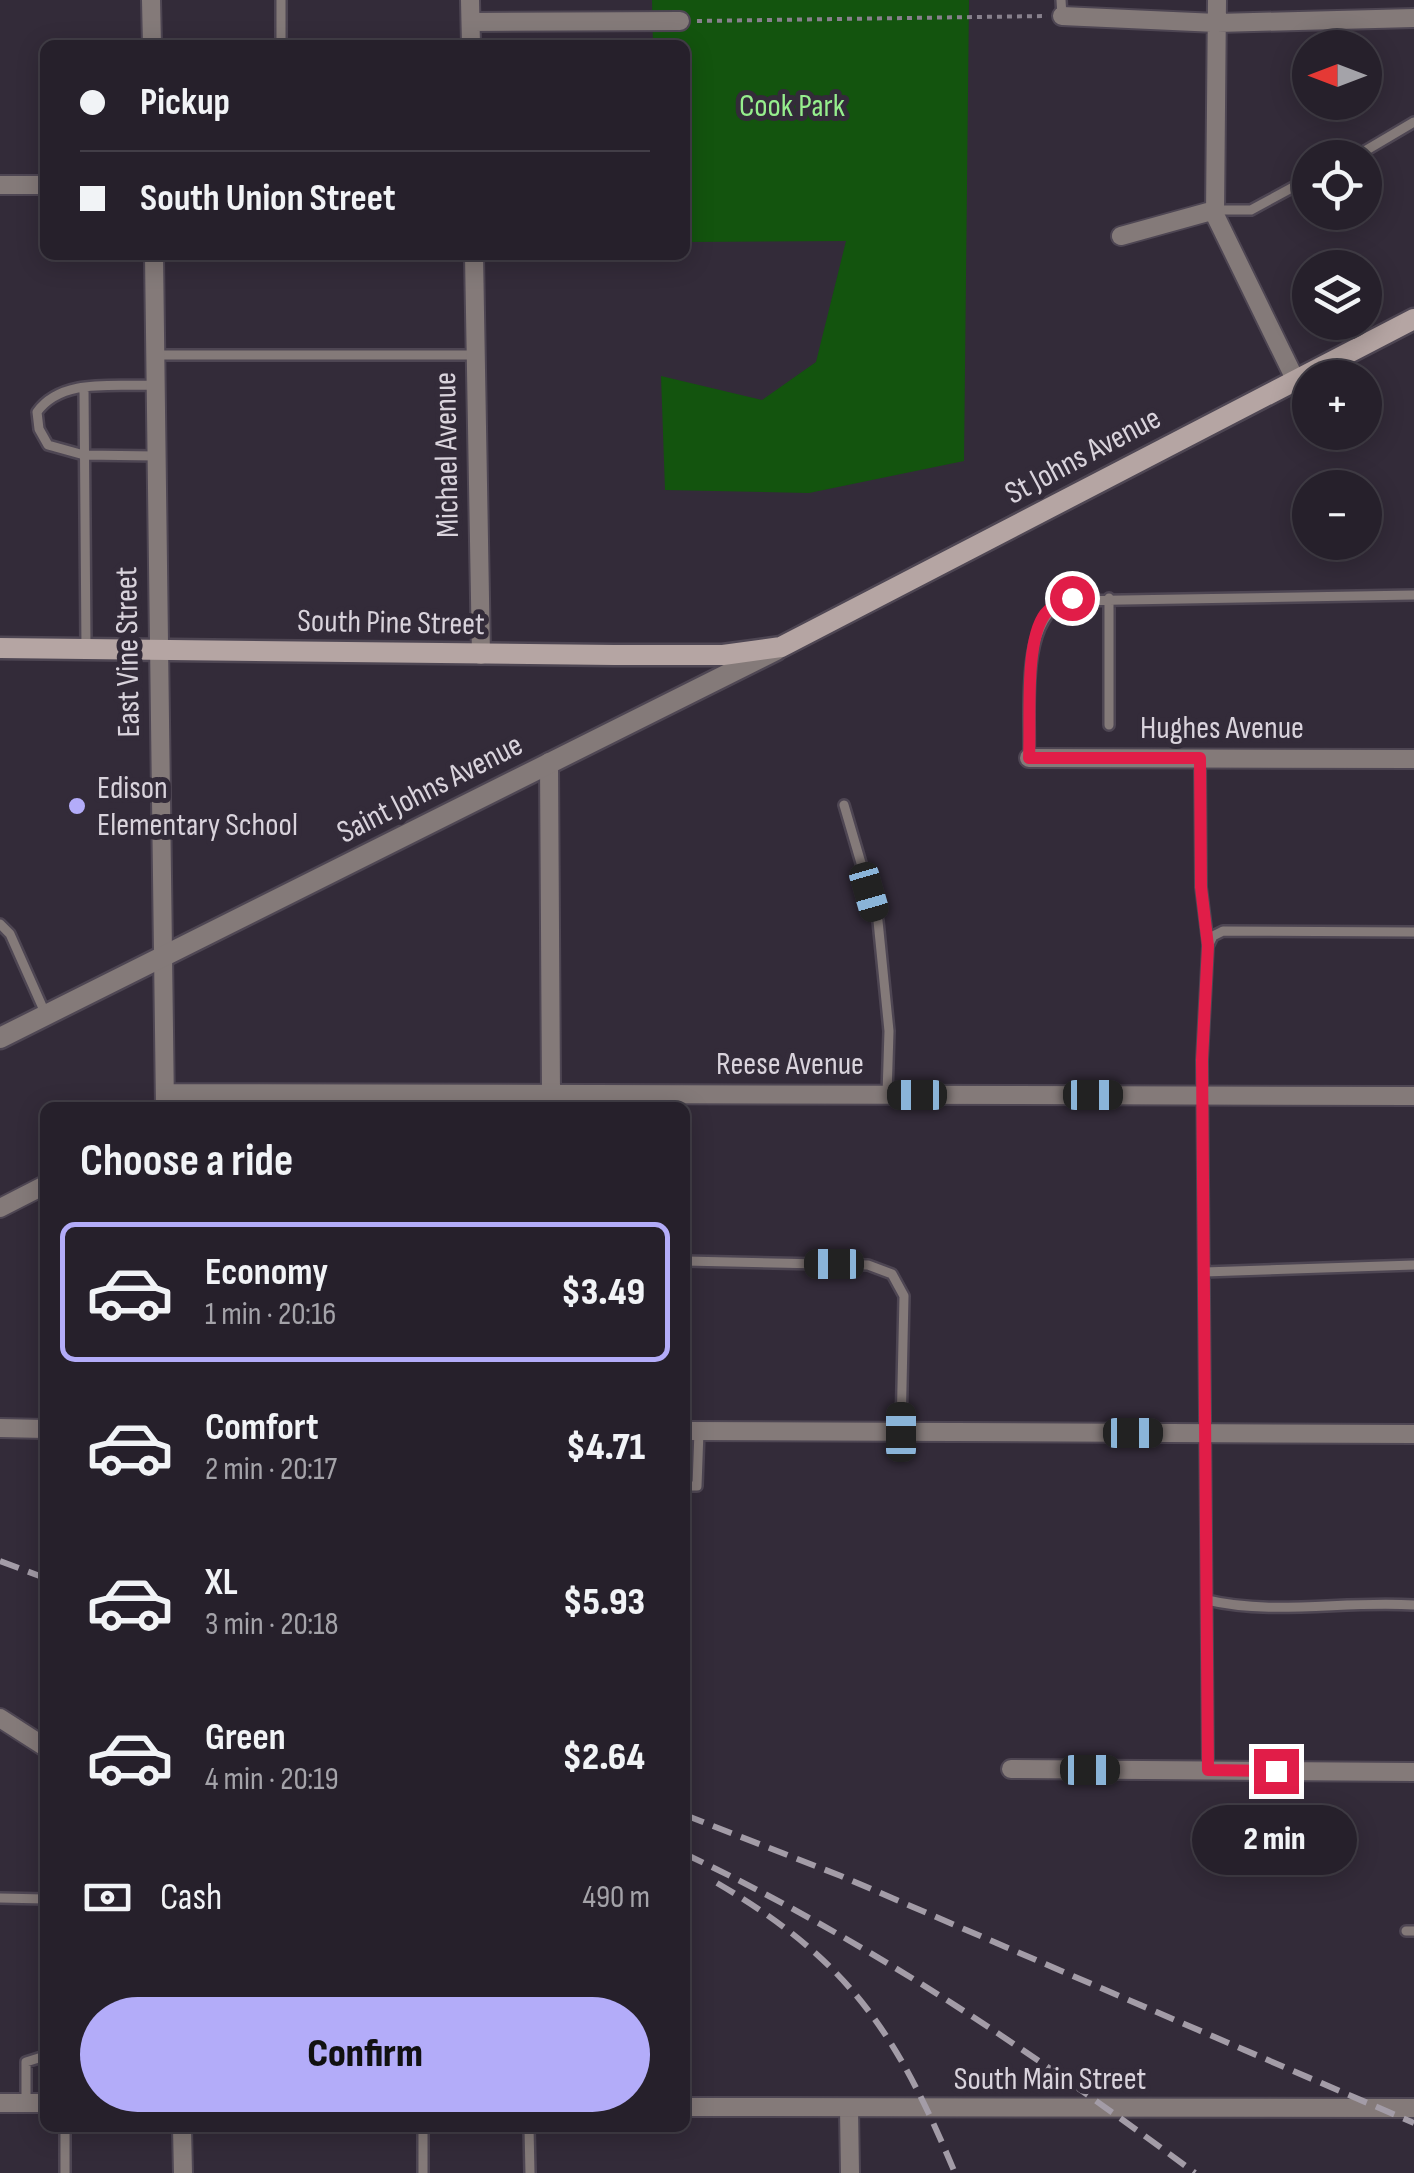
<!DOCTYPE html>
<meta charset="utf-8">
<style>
:root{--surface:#26202b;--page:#2e2833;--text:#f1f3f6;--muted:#a4a3a9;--line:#423e47;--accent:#b3acf9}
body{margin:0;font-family:"Sofia Sans Condensed",sans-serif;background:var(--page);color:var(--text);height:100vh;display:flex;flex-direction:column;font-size:38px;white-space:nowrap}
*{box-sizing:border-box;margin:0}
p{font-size:32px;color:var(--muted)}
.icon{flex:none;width:55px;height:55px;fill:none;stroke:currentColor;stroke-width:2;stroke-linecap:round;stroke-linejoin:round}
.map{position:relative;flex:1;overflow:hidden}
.sheet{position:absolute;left:40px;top:1102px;width:650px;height:1030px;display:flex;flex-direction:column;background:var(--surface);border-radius:15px;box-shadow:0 5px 25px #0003,0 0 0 2px var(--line)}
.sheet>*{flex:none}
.banner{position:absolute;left:40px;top:40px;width:650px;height:220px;border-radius:15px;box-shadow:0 5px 25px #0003,0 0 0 2px var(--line);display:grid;align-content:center;height:220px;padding:0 40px;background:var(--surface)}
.needle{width:65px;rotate:270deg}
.fabs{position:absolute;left:1292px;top:30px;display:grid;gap:20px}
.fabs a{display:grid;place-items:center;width:90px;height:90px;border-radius:50%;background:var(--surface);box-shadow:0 5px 25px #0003,0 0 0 2px var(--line);font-size:50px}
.end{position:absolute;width:45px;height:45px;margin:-22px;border:12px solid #e11d48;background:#fff;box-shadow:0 0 0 5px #fff}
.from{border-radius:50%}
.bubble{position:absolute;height:70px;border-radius:35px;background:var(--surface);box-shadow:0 5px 25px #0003,0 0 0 2px var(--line);font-size:32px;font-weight:800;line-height:70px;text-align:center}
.car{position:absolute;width:30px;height:60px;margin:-30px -15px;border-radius:12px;box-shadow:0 0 8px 2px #0007;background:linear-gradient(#222 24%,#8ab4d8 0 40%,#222 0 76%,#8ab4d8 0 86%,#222 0)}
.banner b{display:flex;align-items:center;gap:35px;height:95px;font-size:38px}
.banner b+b{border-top:2px solid var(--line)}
.banner i{width:25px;height:25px;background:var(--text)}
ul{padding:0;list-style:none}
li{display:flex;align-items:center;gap:30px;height:140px;margin:0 20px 15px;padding:0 20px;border:5px solid transparent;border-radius:15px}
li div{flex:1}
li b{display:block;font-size:38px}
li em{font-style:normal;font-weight:800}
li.on{border-color:var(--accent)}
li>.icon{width:90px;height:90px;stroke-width:1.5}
h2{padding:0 40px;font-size:45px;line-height:120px}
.pay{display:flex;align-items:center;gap:25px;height:110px;padding:0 40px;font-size:38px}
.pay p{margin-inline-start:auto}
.button{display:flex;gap:20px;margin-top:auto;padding:20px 40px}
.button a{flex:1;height:115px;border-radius:60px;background:var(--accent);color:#111;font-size:40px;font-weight:800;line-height:115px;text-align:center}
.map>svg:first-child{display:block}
</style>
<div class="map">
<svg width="1414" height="2173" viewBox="0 0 1414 2173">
<rect width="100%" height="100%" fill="#332b39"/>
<path fill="#13540e" d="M652 0H969L964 461 809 493 665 490 661 376 762 400 816 362 846 241 685 242V45H653Z"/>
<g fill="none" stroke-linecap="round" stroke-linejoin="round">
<g stroke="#4e4653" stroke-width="14">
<path id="service" d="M281 0V45
M1061 0 1062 16
M1353 158 1414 122
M1215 210H1251L1310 178
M155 355H476
M155 385C116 387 62 377 37 412L39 429 48 445 84 455 156 456
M84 388 86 649
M1109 598V725
M1029 758C1031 713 1019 623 1064 601L1414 595
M1200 759 1201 887 1208 943
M844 805 878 921 889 1031 887 1095
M0 924 10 934 46 1015
M685 1261 868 1265 892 1274 904 1296 901 1431
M1204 1272 1414 1265
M685 1486H697L699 1431
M1207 1600C1274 1616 1346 1600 1414 1605
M1208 1770 1202 1060 1208 946 1213 936 1223 931 1414 932
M0 1898 45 1899
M1406 1931H1414
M26 2103V2062L45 2056
M65 2128V2173
M529 2128 530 2173
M423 2173V2128"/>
</g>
<g stroke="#4e4653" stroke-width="22">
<path id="minor" d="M151 0 152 45
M470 0 471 45
M1217 0 1215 215 1295 379
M1062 16 1217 23 1414 18
M471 22 680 21
M0 185H45
M1121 236 1215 210
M154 255 165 1108
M474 255 481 655
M1029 758 1414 759
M549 762 551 1094
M165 1093 1414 1096
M0 1208 45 1185
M0 1428 45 1429
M685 1431 1414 1434
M0 1718 45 1747
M1011 1769 1414 1772
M0 2103H45
M685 2107 1414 2108
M849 2108 850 2173
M182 2128 183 2173"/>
</g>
<g stroke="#4e4653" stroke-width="25">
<path id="tertiary" d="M0 1038 776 650"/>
</g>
<g stroke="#4e4653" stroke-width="25">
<path id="secondary" d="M0 648 614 655H723L781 647 1414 319"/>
</g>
<path stroke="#88818d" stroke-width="4" stroke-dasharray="5 5" stroke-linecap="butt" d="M697 21 1047 16"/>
<use href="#service" stroke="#847a79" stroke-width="9"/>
<use href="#minor" stroke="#847a79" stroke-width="18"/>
<use href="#tertiary" stroke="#847a79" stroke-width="20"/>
<use href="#secondary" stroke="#b5a5a3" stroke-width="20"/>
<path stroke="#a39ca7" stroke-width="6" stroke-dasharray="20 10" stroke-linecap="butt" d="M0 1561 45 1578
M685 1815 841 1876 1414 2123
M685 1854C867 1940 1034 2053 1195 2173
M717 1883C850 1961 897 2034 955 2173"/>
</g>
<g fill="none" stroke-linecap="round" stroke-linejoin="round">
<path stroke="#e11d48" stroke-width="12" d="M1072 598C1062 601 1052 605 1045 614 1024 642 1031 722 1029 758H1200L1201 887 1208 946 1202 1060 1208 1770 1276 1771"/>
</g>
<circle fill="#b3acf9" stroke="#332b39" stroke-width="4" cx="77" cy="806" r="10"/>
<g text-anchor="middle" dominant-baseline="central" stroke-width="10" stroke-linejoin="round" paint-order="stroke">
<g font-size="32" fill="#96ee8d" stroke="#332b39">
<text x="792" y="106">Cook Park</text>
</g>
<g font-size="32" fill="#d9d3dc" stroke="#332b39">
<text transform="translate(447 455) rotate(-91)">Michael Avenue</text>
<text transform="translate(1083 456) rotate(-28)">St Johns Avenue</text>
<text transform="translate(391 623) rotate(1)">South Pine Street</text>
<text transform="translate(128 652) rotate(-91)">East Vine Street</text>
<text x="1222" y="728">Hughes Avenue</text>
<text transform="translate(430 789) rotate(-27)">Saint Johns Avenue</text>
<text x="790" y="1064">Reese Avenue</text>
<text x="1050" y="2079">South Main Street</text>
</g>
<g font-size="32" fill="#d9d3dc" stroke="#332b39" text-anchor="start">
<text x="97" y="788">Edison<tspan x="97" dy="37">Elementary School</tspan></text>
</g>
</g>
</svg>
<div class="fabs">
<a><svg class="needle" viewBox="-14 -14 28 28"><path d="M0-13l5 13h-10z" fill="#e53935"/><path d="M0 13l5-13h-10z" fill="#a4a3a9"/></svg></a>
<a><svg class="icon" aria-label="locate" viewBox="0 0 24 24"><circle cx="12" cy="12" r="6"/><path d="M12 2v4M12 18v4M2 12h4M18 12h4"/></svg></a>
<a><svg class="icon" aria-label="layers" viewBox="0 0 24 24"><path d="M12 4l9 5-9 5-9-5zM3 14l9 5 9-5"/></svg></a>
<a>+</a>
<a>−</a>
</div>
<i class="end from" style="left:1072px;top:598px"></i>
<i class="end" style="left:1276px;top:1771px"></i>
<div class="bubble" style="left:1192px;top:1805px;width:165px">2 min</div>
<i class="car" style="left:869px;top:892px;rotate:164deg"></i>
<i class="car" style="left:917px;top:1095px;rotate:270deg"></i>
<i class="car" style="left:1093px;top:1095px;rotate:90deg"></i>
<i class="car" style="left:834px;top:1264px;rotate:270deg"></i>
<i class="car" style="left:901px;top:1432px;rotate:0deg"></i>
<i class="car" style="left:1133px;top:1433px;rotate:90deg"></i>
<i class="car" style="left:1090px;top:1770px;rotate:90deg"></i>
<div class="banner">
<b><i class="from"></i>Pickup</b>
<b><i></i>South Union Street</b>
</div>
<section class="sheet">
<h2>Choose a ride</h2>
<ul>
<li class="on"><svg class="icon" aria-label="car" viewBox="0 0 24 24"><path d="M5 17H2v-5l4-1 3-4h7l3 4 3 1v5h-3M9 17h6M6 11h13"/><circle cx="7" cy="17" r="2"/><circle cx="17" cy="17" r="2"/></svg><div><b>Economy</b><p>1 min · 20:16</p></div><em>$3.49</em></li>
<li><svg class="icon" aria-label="car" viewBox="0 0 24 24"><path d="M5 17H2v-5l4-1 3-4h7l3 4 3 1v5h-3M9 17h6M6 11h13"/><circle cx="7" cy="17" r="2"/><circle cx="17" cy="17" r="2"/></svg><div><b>Comfort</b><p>2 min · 20:17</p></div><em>$4.71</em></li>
<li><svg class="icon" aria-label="car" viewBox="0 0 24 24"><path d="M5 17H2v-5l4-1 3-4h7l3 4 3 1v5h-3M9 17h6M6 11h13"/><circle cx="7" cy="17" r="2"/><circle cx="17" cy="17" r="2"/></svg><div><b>XL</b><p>3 min · 20:18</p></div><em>$5.93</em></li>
<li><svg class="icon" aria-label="car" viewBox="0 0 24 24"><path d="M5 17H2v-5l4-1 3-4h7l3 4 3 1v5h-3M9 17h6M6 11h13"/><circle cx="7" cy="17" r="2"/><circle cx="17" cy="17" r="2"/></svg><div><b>Green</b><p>4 min · 20:19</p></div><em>$2.64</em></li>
</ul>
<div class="pay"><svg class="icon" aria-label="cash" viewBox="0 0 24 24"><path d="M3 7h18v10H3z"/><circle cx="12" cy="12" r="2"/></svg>Cash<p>490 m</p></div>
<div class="button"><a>Confirm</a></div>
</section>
</div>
